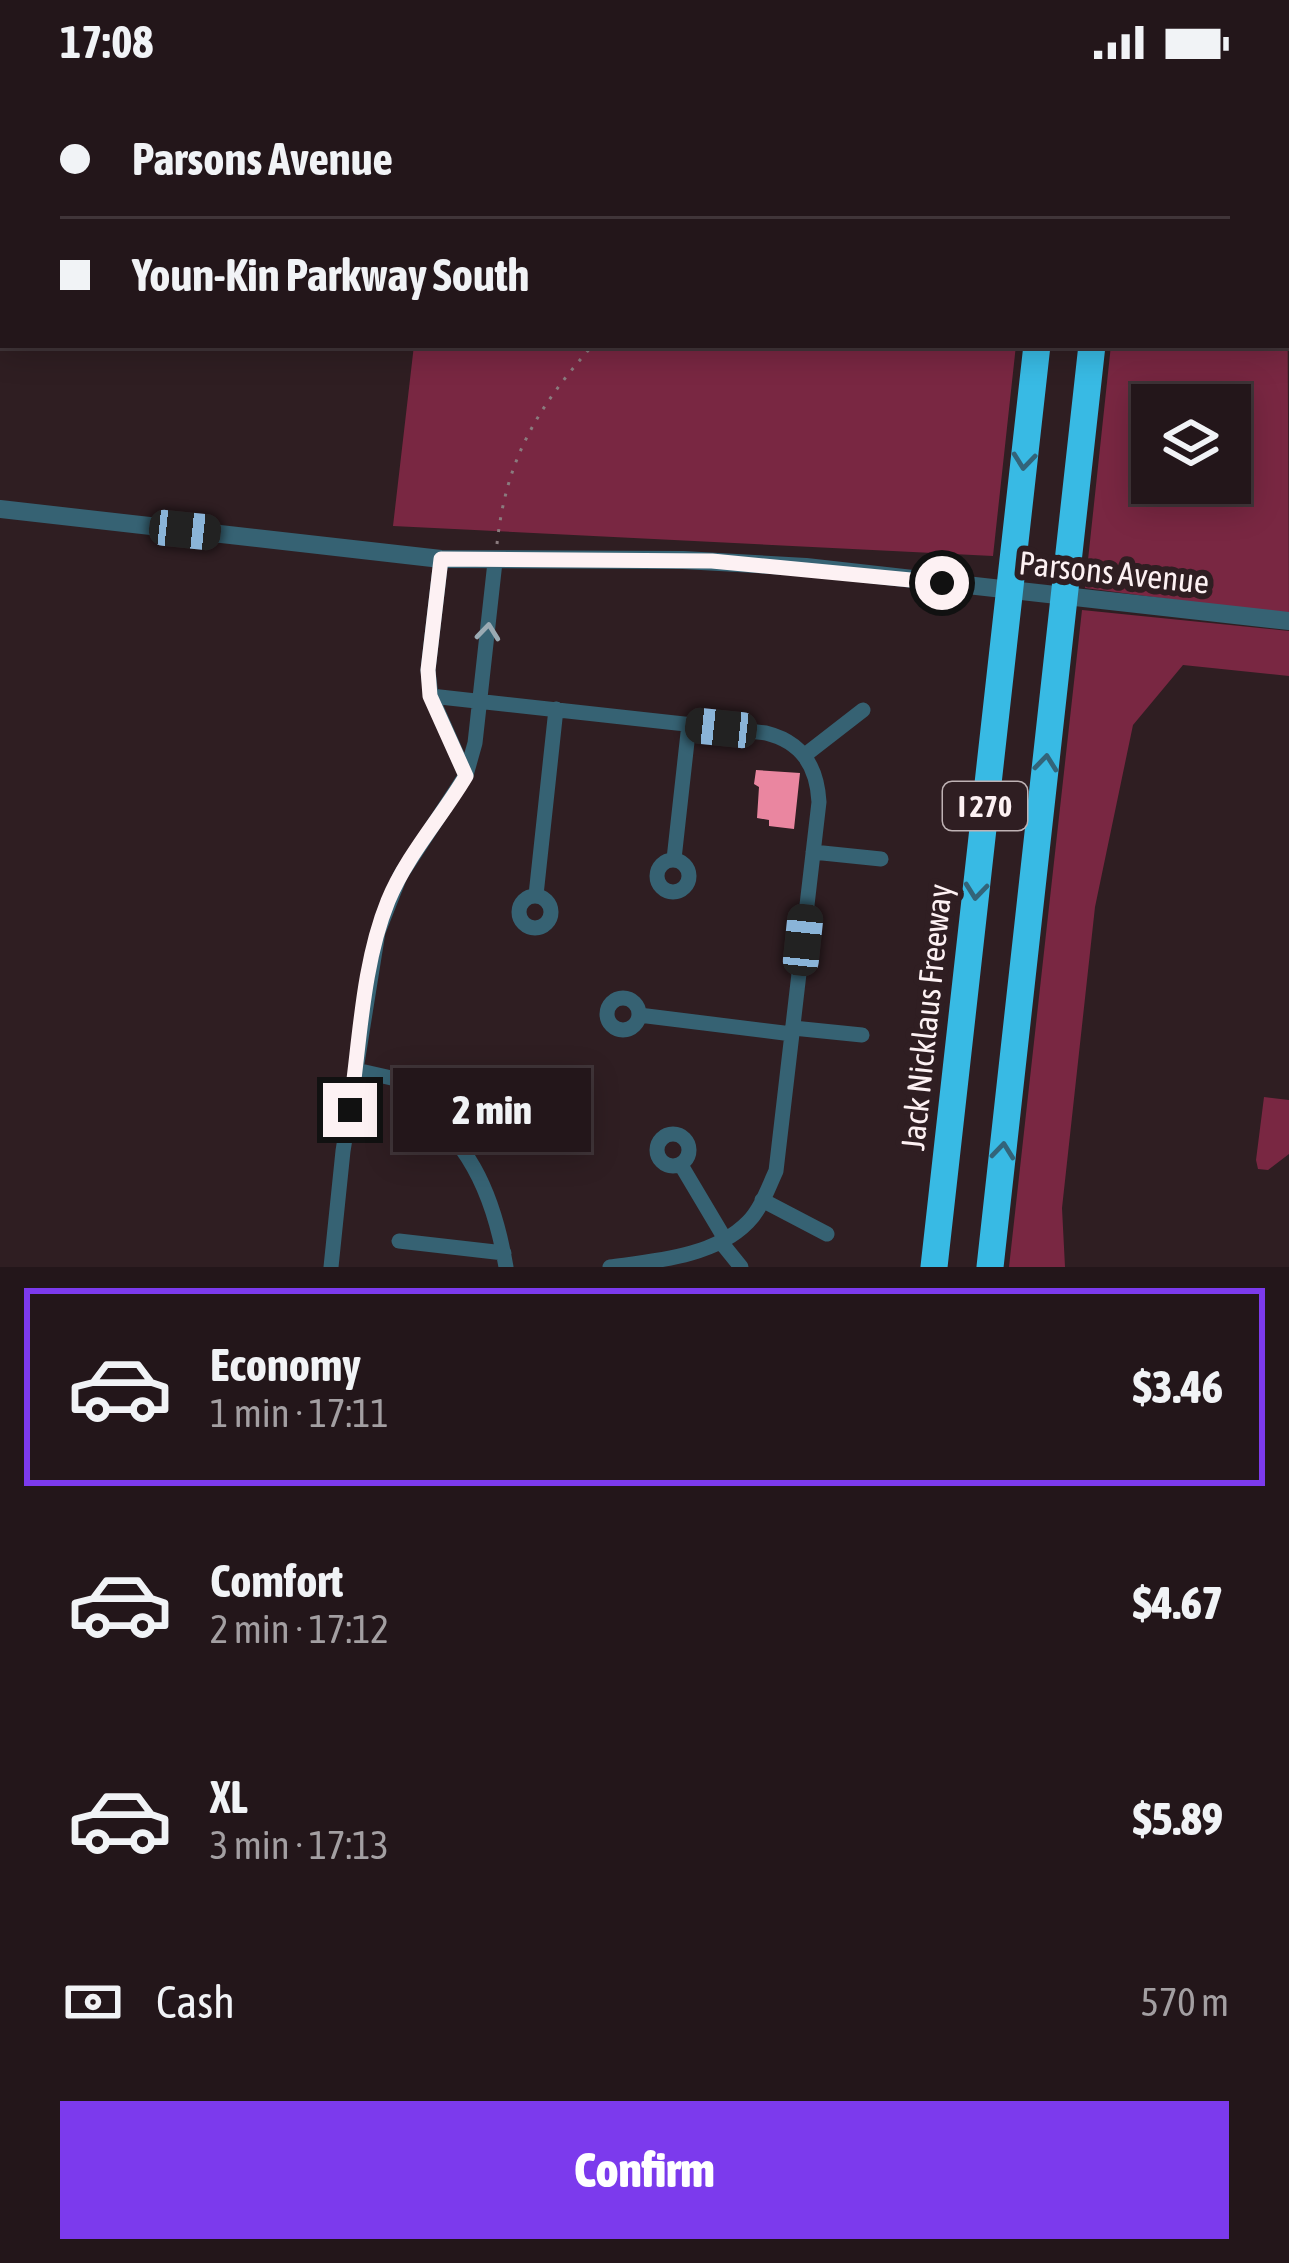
<!DOCTYPE html>
<meta charset="utf-8">
<style>
:root{--surface:#23161a;--page:#2b1f23;--text:#f1f3f6;--muted:#a39fa2;--line:#403539;--accent:#7c3aed}
body{margin:0;font-family:"Asap Condensed",sans-serif;background:var(--page);color:var(--text);height:100vh;display:flex;flex-direction:column;font-size:45px;white-space:nowrap}
*{box-sizing:border-box;margin:0}
p{font-size:39px;color:var(--muted)}
.icon{flex:none;width:66px;height:66px;fill:none;stroke:currentColor;stroke-width:2;stroke-linecap:round;stroke-linejoin:round}
.map{position:relative;height:1183px;overflow:hidden}
.sheet{display:flex;flex-direction:column;background:var(--surface);flex:1}
.sheet>*{flex:none}
.hud{position:absolute;left:0px;top:0px;width:1290px;height:264px;box-shadow:0 6px 30px #0003,0 0 0 3px var(--line);display:grid;align-content:center;height:264px;padding:0 60px;background:var(--surface)}
.fabs{position:absolute;left:1131px;top:300px;display:grid;gap:24px}
.fabs a{display:grid;place-items:center;width:120px;height:120px;border-radius:0px;background:var(--surface);box-shadow:0 6px 30px #0003,0 0 0 3px var(--line);font-size:60px}
.end{position:absolute;width:54px;height:54px;margin:-27px;border:15px solid #fdf1f3;background:#111;box-shadow:0 0 0 6px #111}
.from{border-radius:50%}
.bubble{position:absolute;height:84px;border-radius:0px;background:var(--surface);box-shadow:0 6px 30px #0003,0 0 0 3px var(--line);font-size:39px;font-weight:800;line-height:84px;text-align:center}
.car{position:absolute;width:36px;height:72px;margin:-36px -18px;border-radius:15px;box-shadow:0 0 9px 3px #0007;background:linear-gradient(#222 24%,#8ab4d8 0 40%,#222 0 76%,#8ab4d8 0 86%,#222 0)}
.hud b{display:flex;align-items:center;gap:42px;height:114px;font-size:45px}
.hud b+b{border-top:3px solid var(--line)}
.hud i{width:30px;height:30px;background:var(--text)}
ul{padding:21px 0 0;list-style:none}
li{display:flex;align-items:center;gap:36px;height:198px;margin:0 24px 18px;padding:0 36px;border:6px solid transparent;border-radius:0px}
li div{flex:1}
li b{display:block;font-size:45px}
li em{font-style:normal;font-weight:800}
li.selected{border-color:var(--accent)}
li>.icon{width:108px;height:108px;stroke-width:1.5}
.pay{display:flex;align-items:center;gap:30px;height:132px;padding:0 60px;font-size:45px}
.pay p{margin-inline-start:auto}
.button{display:flex;gap:24px;margin-top:auto;padding:24px 60px}
.button a{flex:1;height:138px;border-radius:0px;background:var(--accent);color:#fff;font-size:48px;font-weight:800;line-height:138px;text-align:center}
.status{display:flex;justify-content:space-between;align-items:center;height:84px;padding:0 60px;background:var(--surface);direction:ltr}
.status svg{height:33px;fill:currentColor}
.map>svg:first-child{display:block}
</style>
<div class="status"><b>17:08</b><svg viewBox="0 0 49 12"><path d="M0 12V9h3v3zM5 12V6h3v6zM10 12V3h3v9zM15 12V0h3v12zM26 1h20v11H26zM47 4h2v5h-2z"/></svg></div>
<div class="map">
<svg width="1289" height="1183" viewBox="0 0 1289 1183">
<rect width="100%" height="100%" fill="#2f1e22"/>
<path fill="#792742" fill-rule="evenodd" d="M444 0H1044L444 3Z
M1287 121 1289 531 1085 504 1111 261H1287ZM1152 321H1230V399H1152Z
M414 261H1016L993 472 393 442Z
M1082 526 1289 547V592L1183 581 1133 641 1095 823 1062 1124 1065 1183H1009Z
M1264 1013 1289 1016V1070L1268 1086 1258 1085 1256 1076Z"/>
<path fill="#ea86a0" d="M756 686 800 689 794 745 769 742V736L757 734 759 703 754 700Z"/>
<g fill="none" stroke-linecap="round" stroke-linejoin="round">
<path stroke="#8a7b7e" stroke-width="3" stroke-dasharray="3 9" stroke-linecap="butt" d="M725 3V0
M497 460C506 375 537 324 593 261"/>
<path stroke="#366273" stroke-width="15" d="M441 475 428 586 431 612 466 691
M431 612 766 649C802 658 817 682 819 718L776 1087C768 1104 761 1125 748 1138 714 1173 654 1177 610 1183
M805 671 863 626
M813 768 881 775
M674 775 689 640
M657 792a16 16 0 1 1 32 0a16 16 0 1 1-32 0Z
M536 811 556 625
M519 828a16 16 0 1 1 32 0a16 16 0 1 1-32 0Z
M607 930a16 16 0 1 1 32 0a16 16 0 1 1-32 0Z
M639 931 792 950
M793 944 862 951
M356 986 396 995 407 1002C467 1061 492 1100 506 1183
M657 1066a16 16 0 1 1 32 0a16 16 0 1 1-32 0Z
M681 1081 725 1155
M762 1116 827 1150
M399 1157 504 1169
M720 1157 741 1183
M331 1183 343 1067 378 848 400 792 466 691 475 659 495 478"/>
<path stroke="#366273" stroke-width="18" d="M0 425 441 475 683 476 806 483 1289 537"/>
<path stroke="#38bae4" stroke-width="27" d="M1066 3 1067 0
M1121 3 1122 0
M934 1183 1037 261
M990 1183 1092 261"/>
</g>
<defs><path id="oneway-chevron" d="M-2-3.5L2.5 0L-2 3.5" fill="none" stroke-width="1.6" stroke-linecap="round" stroke-linejoin="round" transform="scale(3)"/></defs>
<g stroke="#336479">
<use href="#oneway-chevron" transform="translate(1024 377) rotate(96)"/>
<use href="#oneway-chevron" transform="translate(1046 679) rotate(-84)"/>
<use href="#oneway-chevron" transform="translate(976 807) rotate(96)"/>
<use href="#oneway-chevron" transform="translate(1003 1067) rotate(-84)"/>
</g>
<use stroke="#9aaab3" href="#oneway-chevron" transform="translate(488 548) rotate(-84)"/>
<g fill="none" stroke-linecap="round" stroke-linejoin="round">
<path stroke="#fdf1f3" stroke-width="15" d="M350 1026C360 958 362 881 388 817 407 771 441 734 466 692L430 612 428 586 441 475 712 477 942 499"/>
</g>
<g text-anchor="middle" dominant-baseline="central" stroke-width="12" stroke-linejoin="round" paint-order="stroke">
<rect fill="#2f1e22" stroke="#bfb2b4" stroke-width="3" x="943" y="698" width="84" height="48" rx="9"/>
<g font-size="30" font-weight="bold" fill="#fdf1f3">
<text x="985" y="722">I 270</text>
</g>
<g font-size="33" fill="#fdf1f3" stroke="#2f1e22">
<text transform="translate(1114 488) rotate(6)">Parsons Avenue</text>
<text transform="translate(926 933) rotate(-84)">Jack Nicklaus Freeway</text>
</g>
</g>
</svg>
<div class="fabs">
<a><svg class="icon" aria-label="layers" viewBox="0 0 24 24"><path d="M12 4l9 5-9 5-9-5zM3 14l9 5 9-5"/></svg></a>
</div>
<i class="end from" style="left:942px;top:499px"></i>
<i class="end" style="left:350px;top:1026px"></i>
<div class="bubble" style="left:393px;top:984px;width:198px">2 min</div>
<i class="car" style="left:185px;top:446px;rotate:96deg"></i>
<i class="car" style="left:721px;top:644px;rotate:276deg"></i>
<i class="car" style="left:803px;top:856px;rotate:6deg"></i>
<div class="hud">
<b><i class="from"></i>Parsons Avenue</b>
<b><i></i>Youn-Kin Parkway South</b>
</div>
</div>
<section class="sheet">
<ul>
<li class="selected"><svg class="icon" aria-label="car" viewBox="0 0 24 24"><path d="M5 17H2v-5l4-1 3-4h7l3 4 3 1v5h-3M9 17h6M6 11h13"/><circle cx="7" cy="17" r="2"/><circle cx="17" cy="17" r="2"/></svg><div><b>Economy</b><p>1 min · 17:11</p></div><em>$3.46</em></li>
<li><svg class="icon" aria-label="car" viewBox="0 0 24 24"><path d="M5 17H2v-5l4-1 3-4h7l3 4 3 1v5h-3M9 17h6M6 11h13"/><circle cx="7" cy="17" r="2"/><circle cx="17" cy="17" r="2"/></svg><div><b>Comfort</b><p>2 min · 17:12</p></div><em>$4.67</em></li>
<li><svg class="icon" aria-label="car" viewBox="0 0 24 24"><path d="M5 17H2v-5l4-1 3-4h7l3 4 3 1v5h-3M9 17h6M6 11h13"/><circle cx="7" cy="17" r="2"/><circle cx="17" cy="17" r="2"/></svg><div><b>XL</b><p>3 min · 17:13</p></div><em>$5.89</em></li>
</ul>
<div class="pay"><svg class="icon" aria-label="cash" viewBox="0 0 24 24"><path d="M3 7h18v10H3z"/><circle cx="12" cy="12" r="2"/></svg>Cash<p>570 m</p></div>
<div class="button"><a>Confirm</a></div>
</section>
